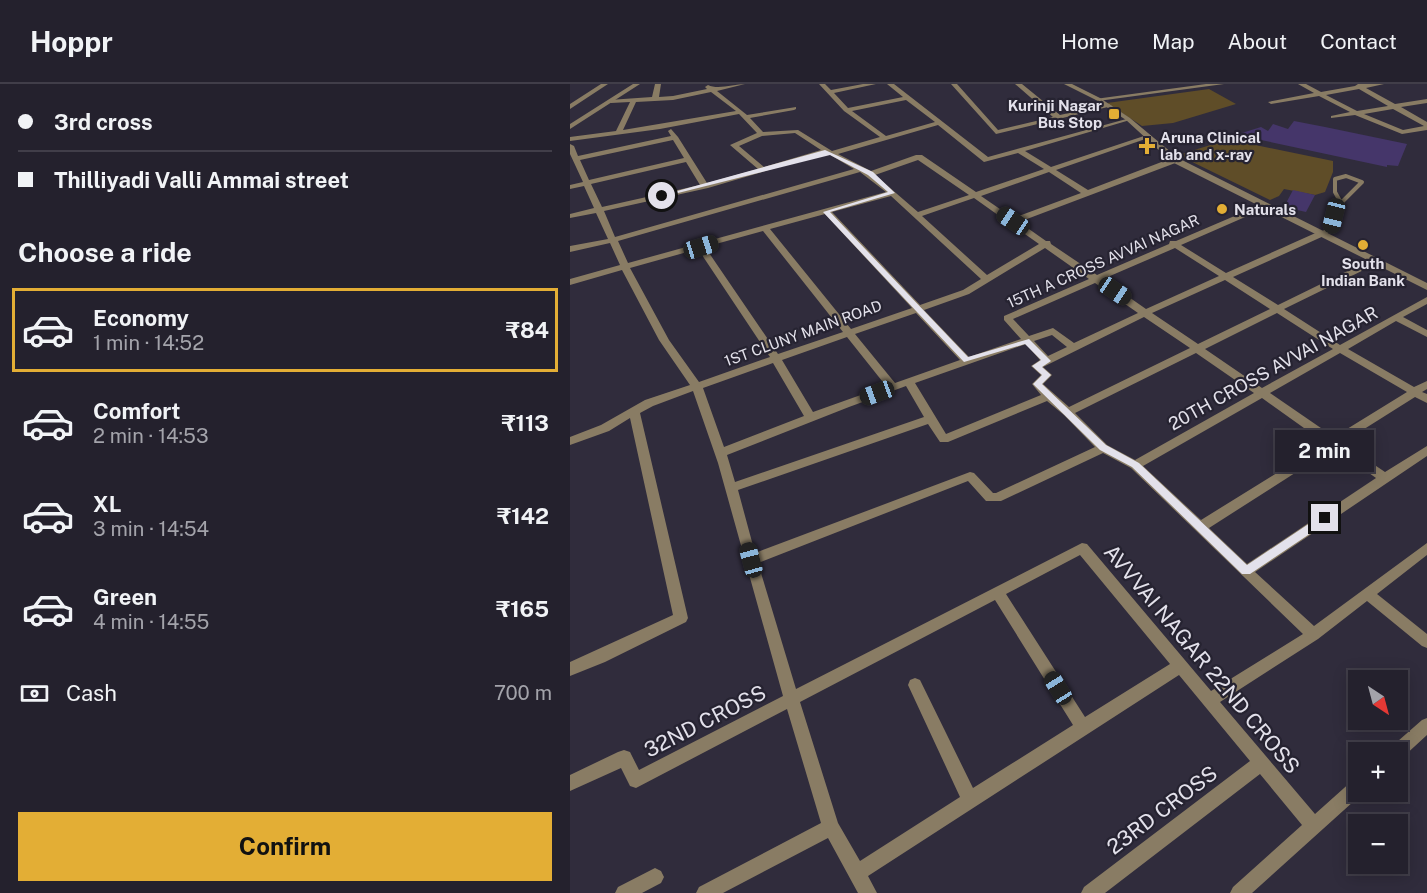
<!DOCTYPE html>
<meta charset="utf-8">
<style>
:root{--surface:#24212d;--page:#302e39;--text:#f1f3f6;--muted:#a3a3aa;--line:#413e49;--accent:#e3ae35}
body{margin:0;font-family:"Public Sans",sans-serif;background:var(--page);color:var(--text);height:100vh;display:flex;flex-direction:column;font-size:22px;white-space:nowrap}
*{box-sizing:border-box;margin:0}
p{font-size:20px;color:var(--muted)}
.icon{flex:none;width:33px;height:33px;fill:none;stroke:currentColor;stroke-width:2;stroke-linecap:round;stroke-linejoin:round}
.map{position:relative;flex:1;overflow:hidden}
.side{display:flex;flex-direction:column;background:var(--surface);width:570px}
.side>*{flex:none}
.hud{display:grid;align-content:center;height:132px;padding:0 18px;background:var(--surface)}
.needle{width:39px;rotate:144deg}
.buttons{position:absolute;left:778px;top:586px;display:grid;gap:12px}
.buttons a{display:grid;place-items:center;width:60px;height:60px;border-radius:0px;background:var(--surface);box-shadow:0 3px 15px #0003,0 0 0 2px var(--line);font-size:30px}
.end{position:absolute;width:27px;height:27px;margin:-14px;border:8px solid #e3e1eb;background:#111;box-shadow:0 0 0 3px #111}
.from{border-radius:50%}
.bubble{position:absolute;height:42px;border-radius:0px;background:var(--surface);box-shadow:0 3px 15px #0003,0 0 0 2px var(--line);font-size:20px;font-weight:700;line-height:42px;text-align:center}
.car{position:absolute;width:18px;height:36px;margin:-18px -9px;border-radius:8px;box-shadow:0 0 4px 2px #0007;background:linear-gradient(#222 24%,#8ab4d8 0 40%,#222 0 76%,#8ab4d8 0 86%,#222 0)}
.hud b{display:flex;align-items:center;gap:21px;height:57px;font-size:22px}
.hud b+b{border-top:2px solid var(--line)}
.hud i{width:15px;height:15px;background:var(--text)}
ul{padding:0;list-style:none}
li{display:flex;align-items:center;gap:18px;height:84px;margin:0 12px 9px;padding:0 6px;border:3px solid transparent;border-radius:0px}
li div{flex:1}
li b{display:block;font-size:22px}
li em{font-style:normal;font-weight:700}
li.selected{border-color:var(--accent)}
li>.icon{width:54px;height:54px;stroke-width:1.5}
h2{padding:0 18px;font-size:27px;line-height:72px}
.pay{display:flex;align-items:center;gap:15px;height:66px;padding:0 18px;font-size:22px}
.pay p{margin-inline-start:auto}
.button{display:flex;gap:12px;margin-top:auto;padding:12px 18px}
.button a{flex:1;height:69px;border-radius:0px;background:var(--accent);color:#111;font-size:24px;font-weight:700;line-height:69px;text-align:center}
header{display:flex;align-items:center;gap:36px;box-sizing:border-box;height:84px;padding:0 30px;background:var(--surface);border-bottom:2px solid var(--line)}
header strong{font-size:28px}
nav{display:flex;gap:33px;margin-inline-start:auto;font-size:21px}
main{display:flex;flex:1;min-height:0}
.map>svg:first-child{display:block}
</style>
<header>
<strong>Hoppr</strong>
<nav><a>Home</a><a>Map</a><a>About</a><a>Contact</a></nav>
</header>
<main>
<section class="side">
<div class="hud">
<b><i class="from"></i>3rd cross</b>
<b><i></i>Thilliyadi Valli Ammai street</b>
</div>
<h2>Choose a ride</h2>
<ul>
<li class="selected"><svg class="icon" aria-label="car" viewBox="0 0 24 24"><path d="M5 17H2v-5l4-1 3-4h7l3 4 3 1v5h-3M9 17h6M6 11h13"/><circle cx="7" cy="17" r="2"/><circle cx="17" cy="17" r="2"/></svg><div><b>Economy</b><p>1 min · 14:52</p></div><em>₹84</em></li>
<li><svg class="icon" aria-label="car" viewBox="0 0 24 24"><path d="M5 17H2v-5l4-1 3-4h7l3 4 3 1v5h-3M9 17h6M6 11h13"/><circle cx="7" cy="17" r="2"/><circle cx="17" cy="17" r="2"/></svg><div><b>Comfort</b><p>2 min · 14:53</p></div><em>₹113</em></li>
<li><svg class="icon" aria-label="car" viewBox="0 0 24 24"><path d="M5 17H2v-5l4-1 3-4h7l3 4 3 1v5h-3M9 17h6M6 11h13"/><circle cx="7" cy="17" r="2"/><circle cx="17" cy="17" r="2"/></svg><div><b>XL</b><p>3 min · 14:54</p></div><em>₹142</em></li>
<li><svg class="icon" aria-label="car" viewBox="0 0 24 24"><path d="M5 17H2v-5l4-1 3-4h7l3 4 3 1v5h-3M9 17h6M6 11h13"/><circle cx="7" cy="17" r="2"/><circle cx="17" cy="17" r="2"/></svg><div><b>Green</b><p>4 min · 14:55</p></div><em>₹165</em></li>
</ul>
<div class="pay"><svg class="icon" aria-label="cash" viewBox="0 0 24 24"><path d="M3 7h18v10H3z"/><circle cx="12" cy="12" r="2"/></svg>Cash<p>700 m</p></div>
<div class="button"><a>Confirm</a></div>
</section>
<div class="map">
<svg width="857" height="809" viewBox="0 0 857 809">
<rect width="100%" height="100%" fill="#302c3c"/>
<path fill="#5f4d28" d="M639 5 666 20 603 39 572 42 537 19Z
M671 58 763 77V88L755 108 745 111 714 105 709 112 700 116 608 71 647 59Z"/>
<path fill="#45366a" d="M724 37 755 43 837 60 828 82 817 81V83L691 56 688 59 659 53 691 43 698 47 703 40 718 45Z
M723 106 745 111 736 128 714 123Z"/>
<g fill="none" stroke-linecap="round" stroke-linejoin="round">
<path stroke="#897c64" stroke-width="4" d="M776 92 792 98 771 119 765 108V95Z
M766 131 771 119"/>
<path stroke="#897c64" stroke-width="4.5" d="M753 149 760 146 767 129"/>
<path fill="#897c64" fill-rule="evenodd" d="M31 0H38L0 25V20Z
M85 0H91L89 13 103 12 137 5 135 3 138 1C148 6 164 0 175 0L147 7 177 31 226 23V25L224 26 180 34 193 48 228 46 262 67 310 53 274 27 249 0H255L261 6 293 0H306L264 9 278 24 333 13 317 0H324L418 73 560 34V36L455 67 481 83 577 51H581V53L486 86 518 106 602 74H608V78L449 138 476 157H480L481 160 527 191 599 160 600 157H606L695 119 699 121 698 123 611 161 656 189 750 147H756V151L663 193 708 221 802 175H808V179L714 225 770 261 857 213V220L833 233 857 246V253L826 237 778 265 844 303 857 297V305L852 308 857 310V319L845 313 772 359 815 388 857 362V372L685 488 744 542 857 459V471L807 510 857 550V564L852 562 797 517 748 555 650 618 745 730 783 696 789 694V708H794L682 809H660L663 803 732 741 690 690 535 809H511L514 803 680 677 609 591 298 792 307 809H288L258 754 153 809H126L129 803 251 739 217 625 66 704 60 702 51 684 0 707V691L48 668 54 666 60 668 69 686 213 612 148 379 123 307 83 322 70 329 118 534 116 538 35 578 0 592V578L103 531 60 334 39 347 0 361V353L31 341 75 316 120 301 89 256 52 186 0 201V195L50 181 40 159 0 168V162L38 155 26 129 0 134V130L24 124 14 102 0 105V101L13 98 0 70V60L4 62 8 72 101 52 98 47 101 45 108 53 137 99 188 85 160 61 187 49 169 30 90 45 0 57V53L46 47 60 18 41 19 38 17 39 16 82 13ZM141 8 166 27 53 46 66 18 103 16ZM336 16 365 38 316 52 282 27ZM368 41 414 78 448 69 474 85 406 108 352 71H346L301 87 268 70ZM225 49 251 66 194 83 169 62 192 52ZM103 56 114 74 19 96 10 76ZM257 69 284 85 45 153 34 127 138 104ZM348 76 399 111 348 128 305 91ZM116 78 130 101 32 123 21 100ZM290 88 316 108 58 179 48 157ZM479 88 511 109 443 134 411 112ZM321 112 411 195 393 206 350 221 262 128ZM404 114 469 160 417 191 352 132ZM255 130 342 224 281 245 200 145ZM193 147 273 248 208 270 135 163ZM475 164 519 195 434 232V236L451 255 399 273 354 226 399 210ZM605 164 649 192 576 225 533 195ZM128 165 200 273 129 298 99 256 60 184ZM655 196 700 225 628 260 582 229ZM525 199 568 229 504 259 483 244 459 252 443 235ZM346 229 390 276 325 299 285 250ZM707 229 763 265 692 304 635 265ZM574 233 620 264 499 323 473 300 482 291 473 283ZM482 251 497 263 478 272 464 257ZM277 253 316 302 243 328 212 276ZM456 260 470 276 461 282 471 291 462 300 471 311 376 350 345 299ZM626 269 684 309 565 376 537 361 505 329ZM770 269 837 308 764 353 700 309ZM203 279 234 332 154 363 133 304ZM336 302 354 333 165 398 157 371 279 323ZM692 314 755 359 631 436 573 382ZM477 317 494 331 525 363 426 409H423L404 389 400 388 185 469 168 406 358 340 370 358H378ZM764 364 806 394 677 480 639 444ZM533 369 561 384 733 550 641 607 517 460 512 459 226 605 188 479 398 397 416 417H431ZM510 471 600 580 515 633 436 510ZM425 516 503 641 403 704 350 596 345 594 340 596 338 601 390 713 290 777 268 739 230 618Z
M381 0H387L428 46 483 33 445 0H452L490 31 539 20 542 22 426 50Z
M636 0H654L528 17 525 15Z
M728 0H736L751 8 785 2 788 0H814L796 4 825 20 857 15V19L831 23 857 38V46L832 50 785 31 761 34V32L780 28 749 12 701 20 698 18 744 9ZM789 5 818 22 787 27 756 11ZM823 25 854 42 833 46 794 30Z
M857 634V651L832 674 828 676V669H818L820 664 852 636Z
M85 784 91 787 94 793 91 799 72 809H45L48 803Z"/>
<path fill="#897c64" fill-rule="evenodd" d="M63 0H70L0 45V40Z
M494 0H502L530 14 560 34 608 74 857 199V206L602 78 556 36 526 16Z"/>
</g>
<path fill="#e3e1eb" d="M255 66 303 88 325 109 260 128 398 273 459 255 481 277 472 283 481 291 472 300 536 361 569 379 677 481 752 431H759V437L680 490H672L562 383 530 366 463 300 472 291 462 282 471 276 455 260 394 278 253 128 318 108 298 91 260 71 92 113 89 112Z"/>
<g fill="#e3ae35" stroke="#262331" stroke-width="2">
<rect x="538" y="24" width="12" height="12" rx="3"/>
<path d="M574 53h6v6h6v6h-6v6h-6v-6h-6v-6h6z"/>
<circle cx="652" cy="125" r="6"/>
<circle cx="793" cy="161" r="6"/>
</g>
<g text-anchor="middle" dominant-baseline="central" stroke-width="4.5" stroke-linejoin="round" paint-order="stroke">
<g font-size="15" font-weight="bold" fill="#e3e1eb" stroke="#262331" text-anchor="start">
<text x="532" y="21" text-anchor="end">Kurinji Nagar<tspan x="532" dy="17">Bus Stop</tspan></text>
<text x="590" y="53">Aruna Clinical<tspan x="590" dy="17">lab and x-ray</tspan></text>
<text x="664" y="125">Naturals</text>
<text x="793" y="179" text-anchor="middle">South<tspan x="793" dy="17">Indian Bank</tspan></text>
</g>
<g font-size="15" fill="#e3e1eb" stroke="#262331">
<text transform="translate(533 177) rotate(-24)">15TH A CROSS AVVAI NAGAR</text>
<text transform="translate(233 249) rotate(-20)">1ST CLUNY MAIN ROAD</text>
</g>
<g font-size="18" fill="#e3e1eb" stroke="#262331">
<text transform="translate(703 284) rotate(-29)">20TH CROSS AVVAI NAGAR</text>
</g>
<g font-size="21" fill="#e3e1eb" stroke="#262331">
<text transform="translate(632 575) rotate(50)">AVVVAI NAGAR 22ND CROSS</text>
<text transform="translate(135 637) rotate(-27)">32ND CROSS</text>
<text transform="translate(592 726) rotate(-37)">23RD CROSS</text>
</g>
</g>
</svg>
<div class="buttons">
<a><svg class="needle" viewBox="-14 -14 28 28"><path d="M0-13l5 13h-10z" fill="#e53935"/><path d="M0 13l5-13h-10z" fill="#a3a3aa"/></svg></a>
<a>+</a>
<a>−</a>
</div>
<i class="end from" style="left:92px;top:112px"></i>
<i class="end" style="left:755px;top:434px"></i>
<div class="bubble" style="left:705px;top:346px;width:99px">2 min</div>
<i class="car" style="left:764px;top:132px;rotate:194deg"></i>
<i class="car" style="left:443px;top:137px;rotate:304deg"></i>
<i class="car" style="left:131px;top:163px;rotate:73deg"></i>
<i class="car" style="left:545px;top:207px;rotate:124deg"></i>
<i class="car" style="left:307px;top:309px;rotate:250deg"></i>
<i class="car" style="left:181px;top:476px;rotate:345deg"></i>
<i class="car" style="left:488px;top:604px;rotate:328deg"></i>
</div>
</main>
